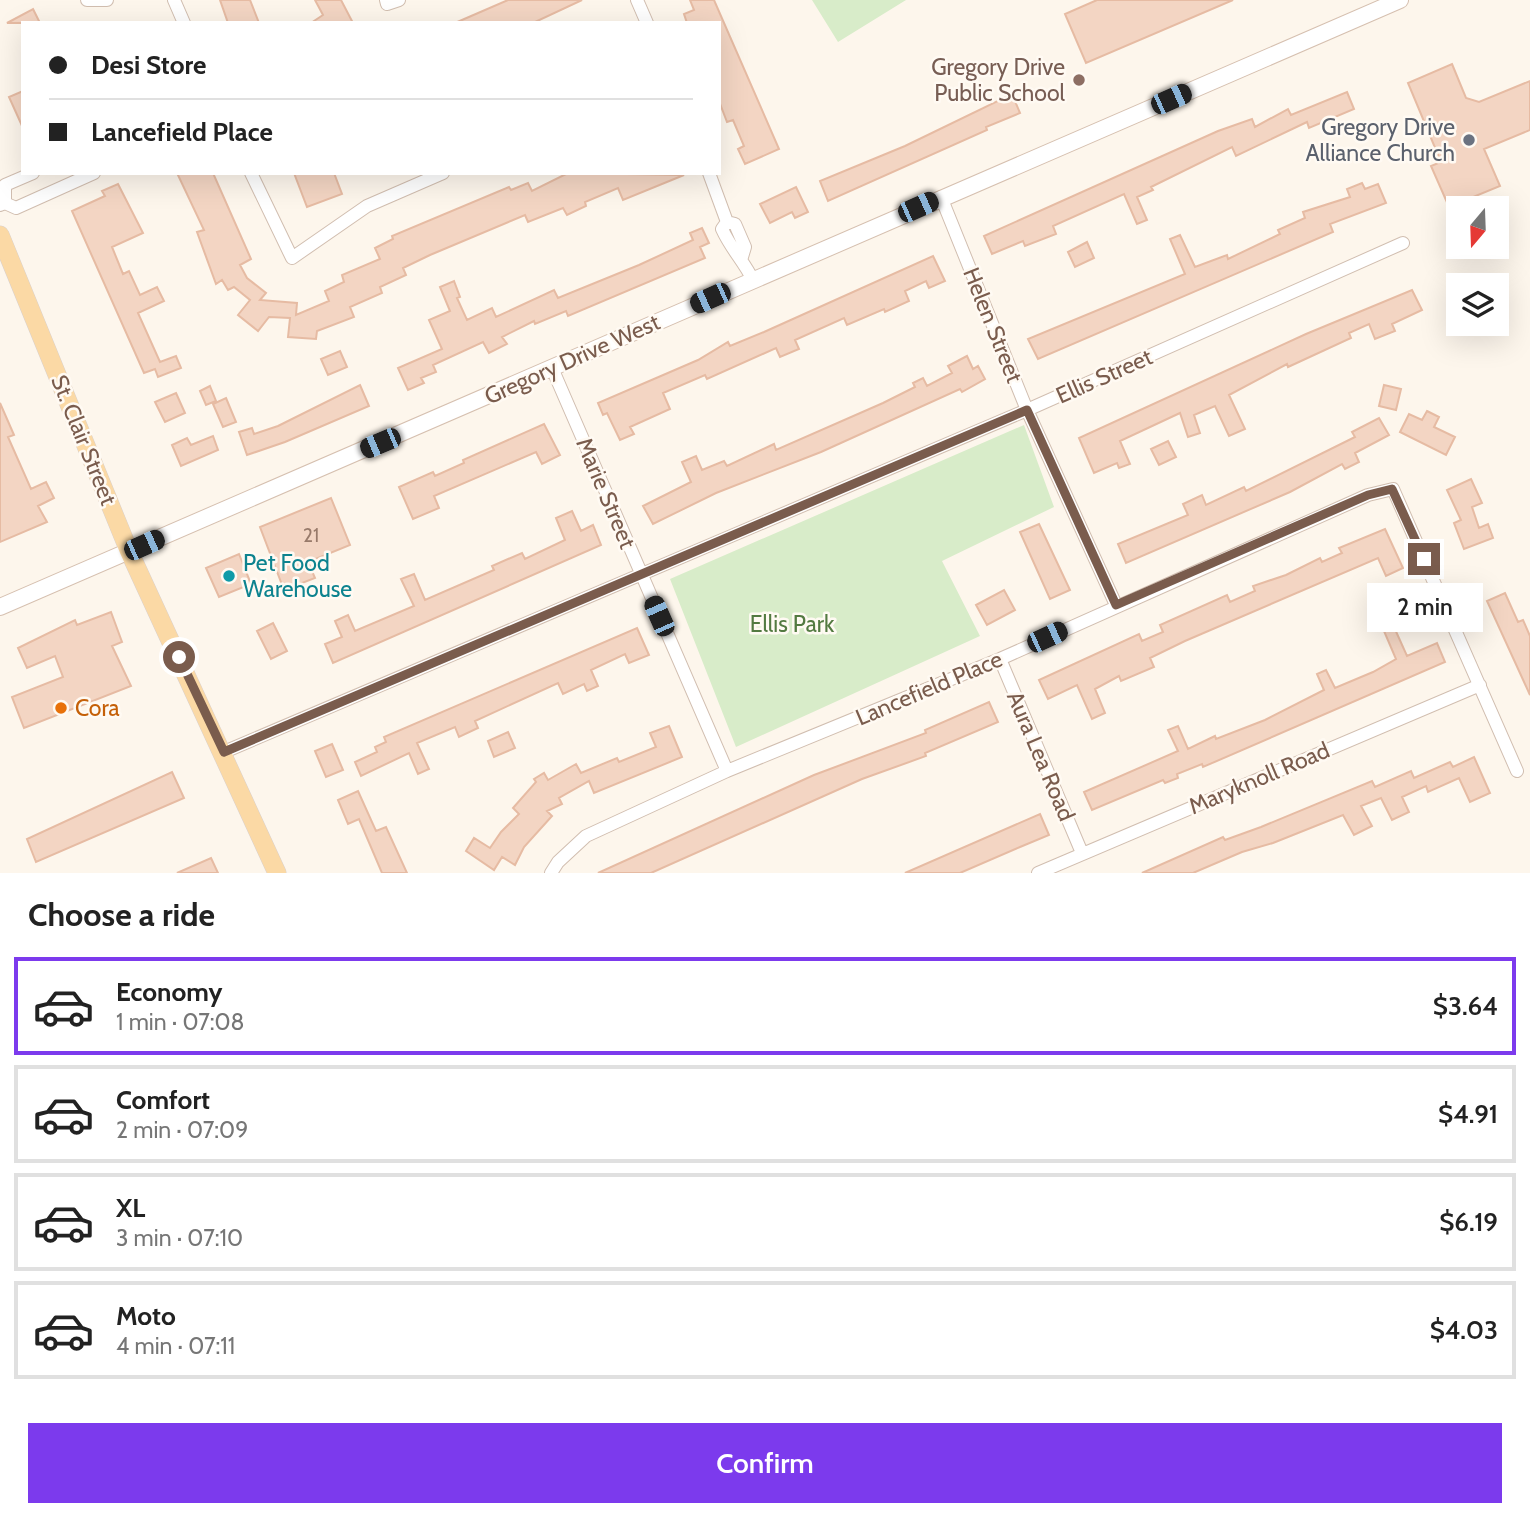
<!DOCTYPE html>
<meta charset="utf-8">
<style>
:root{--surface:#fff;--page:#f6f6f6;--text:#222;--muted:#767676;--line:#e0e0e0;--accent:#7c3aed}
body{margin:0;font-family:Cabin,sans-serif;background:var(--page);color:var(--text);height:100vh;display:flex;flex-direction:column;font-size:26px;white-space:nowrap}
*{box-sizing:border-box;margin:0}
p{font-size:23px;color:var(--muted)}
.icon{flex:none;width:38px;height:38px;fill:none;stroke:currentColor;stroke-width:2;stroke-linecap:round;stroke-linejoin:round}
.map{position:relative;height:873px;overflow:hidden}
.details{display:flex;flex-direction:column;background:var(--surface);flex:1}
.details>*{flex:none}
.banner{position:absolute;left:21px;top:21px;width:700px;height:154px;border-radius:0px;box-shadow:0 7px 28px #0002;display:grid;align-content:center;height:154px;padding:0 28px;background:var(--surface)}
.needle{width:46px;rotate:199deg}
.controls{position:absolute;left:1446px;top:196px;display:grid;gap:14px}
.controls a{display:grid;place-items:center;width:63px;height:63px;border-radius:0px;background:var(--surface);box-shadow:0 7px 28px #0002;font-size:35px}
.end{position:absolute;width:32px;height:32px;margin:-16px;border:9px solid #7a5c4d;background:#fff;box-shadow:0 0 0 4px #fff}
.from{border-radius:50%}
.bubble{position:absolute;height:49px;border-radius:0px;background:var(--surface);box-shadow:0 7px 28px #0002;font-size:23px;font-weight:600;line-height:49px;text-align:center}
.car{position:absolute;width:21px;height:42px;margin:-21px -10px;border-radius:9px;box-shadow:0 0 5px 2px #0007;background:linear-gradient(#222 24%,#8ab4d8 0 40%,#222 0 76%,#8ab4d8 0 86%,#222 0)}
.banner b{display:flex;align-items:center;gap:24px;height:66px;font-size:26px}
.banner b+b{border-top:2px solid var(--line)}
.banner i{width:18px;height:18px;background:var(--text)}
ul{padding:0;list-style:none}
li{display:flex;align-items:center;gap:21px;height:98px;margin:0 14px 10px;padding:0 14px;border:4px solid var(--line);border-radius:0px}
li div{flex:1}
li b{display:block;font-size:26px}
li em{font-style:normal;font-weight:600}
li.current{border-color:var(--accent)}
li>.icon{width:63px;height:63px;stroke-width:1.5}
h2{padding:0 28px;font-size:32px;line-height:84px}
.primary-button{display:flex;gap:14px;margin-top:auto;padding:14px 28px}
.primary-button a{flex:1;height:80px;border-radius:0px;background:var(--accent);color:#fff;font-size:28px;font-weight:600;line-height:80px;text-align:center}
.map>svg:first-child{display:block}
</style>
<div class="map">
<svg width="1530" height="873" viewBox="0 0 1530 873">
<rect width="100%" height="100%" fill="#fdf6ec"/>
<path fill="#d8ecc9" d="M812 0H906L838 42Z
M1024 425 1054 507 942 561 980 636 736 747 670 579Z"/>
<path fill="#f3d5c3" stroke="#e6bba3" stroke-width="2" d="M220 0H250L259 23H228Z
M315 0H341L353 23H311L323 15Z
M508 0H582L533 23H455Z
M690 0H714L779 149 745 164 738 149 744 146 733 120 727 122 719 101V23H687L684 14 694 10Z
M1097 0H1233L1086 63 1065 14Z
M33 9 40 23H7Z
M1452 64 1466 98 1479 102 1530 81V130L1484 149 1500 186 1449 207 1431 166 1441 162 1408 83Z
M23 91V128L9 97Z
M1347 92 1354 109 1309 128 1307 122 1236 156 1232 147 1151 187 1153 190 1137 197 1147 220 1137 224 1124 194 1053 226 1056 234 1025 246 1023 241 992 254 984 236 1218 131 1252 119 1255 127 1288 109 1291 115Z
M1012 94 1020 113 986 127 987 130 828 201 820 181 905 146Z
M177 173H213L251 259 240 265 247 278 266 293 260 300 297 303 296 315 329 301 325 291 344 282 342 275 380 259 375 248 393 239 392 236 509 187 511 190 528 183 532 191 568 173 684 175 623 200 618 188 585 202 586 206 567 215 563 208 528 222 525 215 430 255 403 268 406 275 380 287 382 293 350 307 354 317 317 331 316 339 288 337 290 318 269 317 258 331 238 315 250 300 234 287 228 290 222 280 216 284 197 232 204 230Z
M294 173H334L342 194 307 207Z
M1362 183 1365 189 1378 184 1386 203 1330 224 1333 232 1038 359 1028 339 1185 274 1170 239 1180 235 1195 267 1227 255 1228 259 1280 234 1278 230 1305 218 1303 212 1350 197 1347 189Z
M118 184 143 233 112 247 123 274 129 271 140 295 157 287 164 301 138 313 160 362 176 356 181 368 158 377 155 369 144 373 72 211 105 196 102 191Z
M796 187 808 212 795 218 792 212 770 223 760 204Z
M702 228 709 243 700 247 705 258 568 316 566 311 535 324 534 321 502 337 507 344 489 353 483 342 433 365 436 372 421 378 424 383 408 390 398 368 442 349 429 320 450 311 440 287 454 281 460 297 457 298 467 320 492 308 496 317 554 290 558 298 639 265 693 240 690 233Z
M1087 242 1094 258 1075 267 1068 252Z
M933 256 945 281 929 288 926 281 905 291 909 301 885 312 884 309 847 325 844 318 795 340 799 349 780 357 776 348 707 379 705 375 663 393 670 409 630 427 634 434 620 440 607 413 603 415 598 403 698 360 728 342 730 346 764 332Z
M1412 290 1422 310 1392 324 1395 331 1375 339 1369 324 1349 333 1351 338 1288 367 1287 364 1229 395 1245 429 1229 436 1215 406 1194 415 1200 433 1188 437 1180 413 1120 441 1130 464 1119 468 1117 463 1094 473 1079 438 1306 334Z
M340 351 347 367 328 375 321 359Z
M967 356 973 369 978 366 985 379 962 392 960 389 821 452 716 493 653 524 643 506 691 482 682 462 696 456 702 470 724 461 727 466 774 444 776 450 883 403 915 387 913 383 923 378 927 386 952 373 948 366Z
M360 385 369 406 285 442 247 455 239 432 252 428 254 434 278 426Z
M1384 385 1401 389 1396 410 1379 406Z
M210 386 216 401 206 405 200 391Z
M176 393 185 413 165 422 155 402Z
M226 398 236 422 223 427 213 404Z
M0 403 14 435 8 437 31 489 46 482 54 498 38 506 47 522 0 542Z
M1427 411 1439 417 1434 427 1455 437 1446 455 1400 432 1409 414 1422 420Z
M1379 418 1389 435 1355 453 1359 462 1345 469 1342 464 1290 492 1126 563 1118 544 1188 515 1183 504 1202 495 1206 505 1244 487 1246 491 1355 437 1352 432Z
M544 424 560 455 542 464 536 452 434 496 439 508 413 519 399 487 433 472 435 476 464 463 463 460Z
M213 436 218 450 181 466 172 445 187 438 191 445Z
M1168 441 1176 457 1159 465 1151 449Z
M1471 479 1482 503 1472 507 1479 528 1488 524 1493 538 1464 549 1454 523 1461 520 1447 490Z
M331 498 350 545 308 562 315 578 284 590 260 527Z
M572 511 581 531 593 525 601 545 333 663 325 644 342 637 335 621 348 615 355 631 414 606 401 579 414 574 425 600 494 570 492 566 522 553 525 559 565 540 556 518Z
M1039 524 1070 590 1050 599 1020 532Z
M1385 529 1403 568 1386 576 1378 558 1185 641 1150 658 1154 667 1121 681 1119 676 1095 689 1105 713 1092 719 1077 685 1048 699 1039 680 1139 634 1142 641 1163 632 1160 625 1227 595 1230 602 1255 591 1253 586 1286 575 1320 558 1322 562 1342 553 1339 548Z
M239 554 251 584 219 597 206 568Z
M1004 590 1015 610 987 625 976 605Z
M1505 593 1518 622 1523 620 1530 636V695L1487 601Z
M111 612 122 642 112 646 131 686 24 728 12 697 63 677 55 656 27 668 18 648 75 620 77 625Z
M273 623 287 651 271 659 257 631Z
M1394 627 1407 656 1437 643 1445 662 1203 767 1202 764 1177 774 1178 778 1165 783 1163 780 1092 810 1084 792 1178 751 1168 730 1178 726 1188 749 1215 736 1216 739 1265 720 1324 690 1317 674 1326 670 1335 688 1373 672 1396 659 1384 631Z
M637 628 649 655 629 663 625 654 591 670 598 686 587 691 584 684 563 694 558 683 475 721 478 728 459 737 455 727 417 743 429 769 418 774 409 753 361 776 355 762 377 752 375 747 386 742 384 737Z
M989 702 998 722 925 753 926 756 862 779 651 873H598L814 775 926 733 925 730Z
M669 726 682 757 594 793 589 781 559 798 562 804 547 811 552 816 524 847 515 865 502 857 494 870 466 851 474 838 490 848 501 832 519 814 513 808 536 782 534 779 544 773 548 780 576 764 581 773 617 758 619 762 656 747 650 733Z
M508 732 515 748 494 757 488 741Z
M332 744 343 770 326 777 315 751Z
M1474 757 1490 793 1470 802 1459 778 1428 792 1426 786 1402 797 1409 812 1392 820 1381 798 1361 806 1372 826 1354 835 1343 815 1273 843 1242 852 1193 873H1142L1223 837 1225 840 1261 827 1372 781 1375 787 1411 771 1414 778 1450 762 1453 767Z
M172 772 184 798 36 862 27 839Z
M358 791 376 831 386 827 407 873H382L359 819 348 824 338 800Z
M1040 814 1049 835 1020 847 960 873H905Z
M211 858 218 873H177Z"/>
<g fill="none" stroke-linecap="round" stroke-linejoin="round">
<g stroke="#d1beb0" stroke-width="14">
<path id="street" d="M87 0H107
M174 0 184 23
M386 0 387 4 399 0
M637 0 647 23
M251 173 292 258 367 206 443 173
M709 173 727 222 735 224 745 247 742 257
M941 197 1027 410 1116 605
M5 203V185L33 173
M0 205 5 203 16 208 94 173
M727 222 722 229C731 249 743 260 753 280
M552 368 727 771
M1000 659 1082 853
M224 752 1027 410 1403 243
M551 873 558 862 586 836 727 771 1000 659 1368 495 1393 489 1517 771
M1038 873 1480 685"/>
</g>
<g stroke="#d6c0b0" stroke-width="18">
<path id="secondary" d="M0 607 1400 0"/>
</g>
<g stroke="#dad1cd" stroke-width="19">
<path id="primary" d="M0 235 129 551 277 873"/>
</g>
<use href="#street" stroke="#fff" stroke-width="12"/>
<use href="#secondary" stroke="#fff" stroke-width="16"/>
<use href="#primary" stroke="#fbd9a5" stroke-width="18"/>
</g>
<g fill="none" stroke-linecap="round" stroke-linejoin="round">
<path stroke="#7a5c4d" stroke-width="9" d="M179 657 224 752 1027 410 1116 605 1368 495 1392 489 1424 559"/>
</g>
<circle fill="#8d6e63" stroke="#fffaf3" stroke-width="2.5" cx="1079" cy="80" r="7"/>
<circle fill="#6b7280" stroke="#fffaf3" stroke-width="2.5" cx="1469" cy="140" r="7"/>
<circle fill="#0f9aa8" stroke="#fffaf3" stroke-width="2.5" cx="229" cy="576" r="7"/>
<circle fill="#e8710a" stroke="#fffaf3" stroke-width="2.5" cx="61" cy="708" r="7"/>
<g text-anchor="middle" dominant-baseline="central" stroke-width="5" stroke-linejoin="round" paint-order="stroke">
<g font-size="19" fill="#987a6a">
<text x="311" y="535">21</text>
</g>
<g font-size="23" fill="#785e54" stroke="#fffaf3" text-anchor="end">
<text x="1065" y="67">Gregory Drive<tspan x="1065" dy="26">Public School</tspan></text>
</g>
<g font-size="23" fill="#5b616d" stroke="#fffaf3" text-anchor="end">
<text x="1455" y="127">Gregory Drive<tspan x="1455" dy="26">Alliance Church</tspan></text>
</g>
<g font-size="23" fill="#7a5c4d" stroke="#fffaf3">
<text transform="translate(993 325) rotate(68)">Helen Street</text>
<text transform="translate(572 359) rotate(-24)">Gregory Drive West</text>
<text transform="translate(1104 376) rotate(-24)">Ellis Street</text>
<text transform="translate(84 440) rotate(68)">St. Clair Street</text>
<text transform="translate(606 493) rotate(67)">Marie Street</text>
<text transform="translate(929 688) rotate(-23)">Lancefield Place</text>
<text transform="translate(1041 756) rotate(67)">Aura Lea Road</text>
<text transform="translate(1259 778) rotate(-23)">Maryknoll Road</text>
</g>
<g font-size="23" fill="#0d838f" stroke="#fffaf3" text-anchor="start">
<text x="243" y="563">Pet Food<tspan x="243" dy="26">Warehouse</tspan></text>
</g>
<g font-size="23" fill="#537a41" stroke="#fffaf3">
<text x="792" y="624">Ellis Park</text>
</g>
<g font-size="23" fill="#c56008" stroke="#fffaf3" text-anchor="start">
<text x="75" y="708">Cora</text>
</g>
</g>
</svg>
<div class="controls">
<a><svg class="needle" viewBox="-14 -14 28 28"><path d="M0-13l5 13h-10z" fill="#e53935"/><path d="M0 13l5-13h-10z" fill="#767676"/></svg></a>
<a><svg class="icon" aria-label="layers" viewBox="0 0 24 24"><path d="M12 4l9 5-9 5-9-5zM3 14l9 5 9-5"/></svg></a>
</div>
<i class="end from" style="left:179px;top:657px"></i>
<i class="end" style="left:1424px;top:559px"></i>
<div class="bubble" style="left:1367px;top:583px;width:116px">2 min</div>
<i class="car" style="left:1171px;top:99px;rotate:66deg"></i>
<i class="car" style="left:918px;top:207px;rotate:66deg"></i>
<i class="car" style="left:710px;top:298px;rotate:246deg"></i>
<i class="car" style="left:380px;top:443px;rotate:247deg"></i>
<i class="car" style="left:144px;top:545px;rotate:66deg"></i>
<i class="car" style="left:659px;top:616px;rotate:336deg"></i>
<i class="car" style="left:1047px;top:637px;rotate:65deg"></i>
<div class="banner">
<b><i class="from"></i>Desi Store</b>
<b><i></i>Lancefield Place</b>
</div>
</div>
<section class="details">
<h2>Choose a ride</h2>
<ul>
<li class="current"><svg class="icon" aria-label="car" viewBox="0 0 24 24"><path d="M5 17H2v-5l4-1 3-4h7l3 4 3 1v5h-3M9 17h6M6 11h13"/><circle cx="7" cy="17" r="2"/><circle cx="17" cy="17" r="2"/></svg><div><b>Economy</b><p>1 min · 07:08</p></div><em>$3.64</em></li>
<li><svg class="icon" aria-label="car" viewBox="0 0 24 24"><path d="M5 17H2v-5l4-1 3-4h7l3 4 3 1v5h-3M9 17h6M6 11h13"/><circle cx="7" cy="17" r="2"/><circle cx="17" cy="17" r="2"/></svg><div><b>Comfort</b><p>2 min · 07:09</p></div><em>$4.91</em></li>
<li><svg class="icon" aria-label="car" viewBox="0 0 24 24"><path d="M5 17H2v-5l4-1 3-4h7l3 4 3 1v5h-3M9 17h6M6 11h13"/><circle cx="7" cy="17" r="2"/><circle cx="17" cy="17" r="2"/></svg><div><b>XL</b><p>3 min · 07:10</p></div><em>$6.19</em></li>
<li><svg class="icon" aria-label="car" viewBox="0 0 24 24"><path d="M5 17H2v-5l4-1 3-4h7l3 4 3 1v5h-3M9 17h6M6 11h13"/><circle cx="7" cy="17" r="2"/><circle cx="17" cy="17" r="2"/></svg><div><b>Moto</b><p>4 min · 07:11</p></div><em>$4.03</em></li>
</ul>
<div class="primary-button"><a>Confirm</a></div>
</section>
